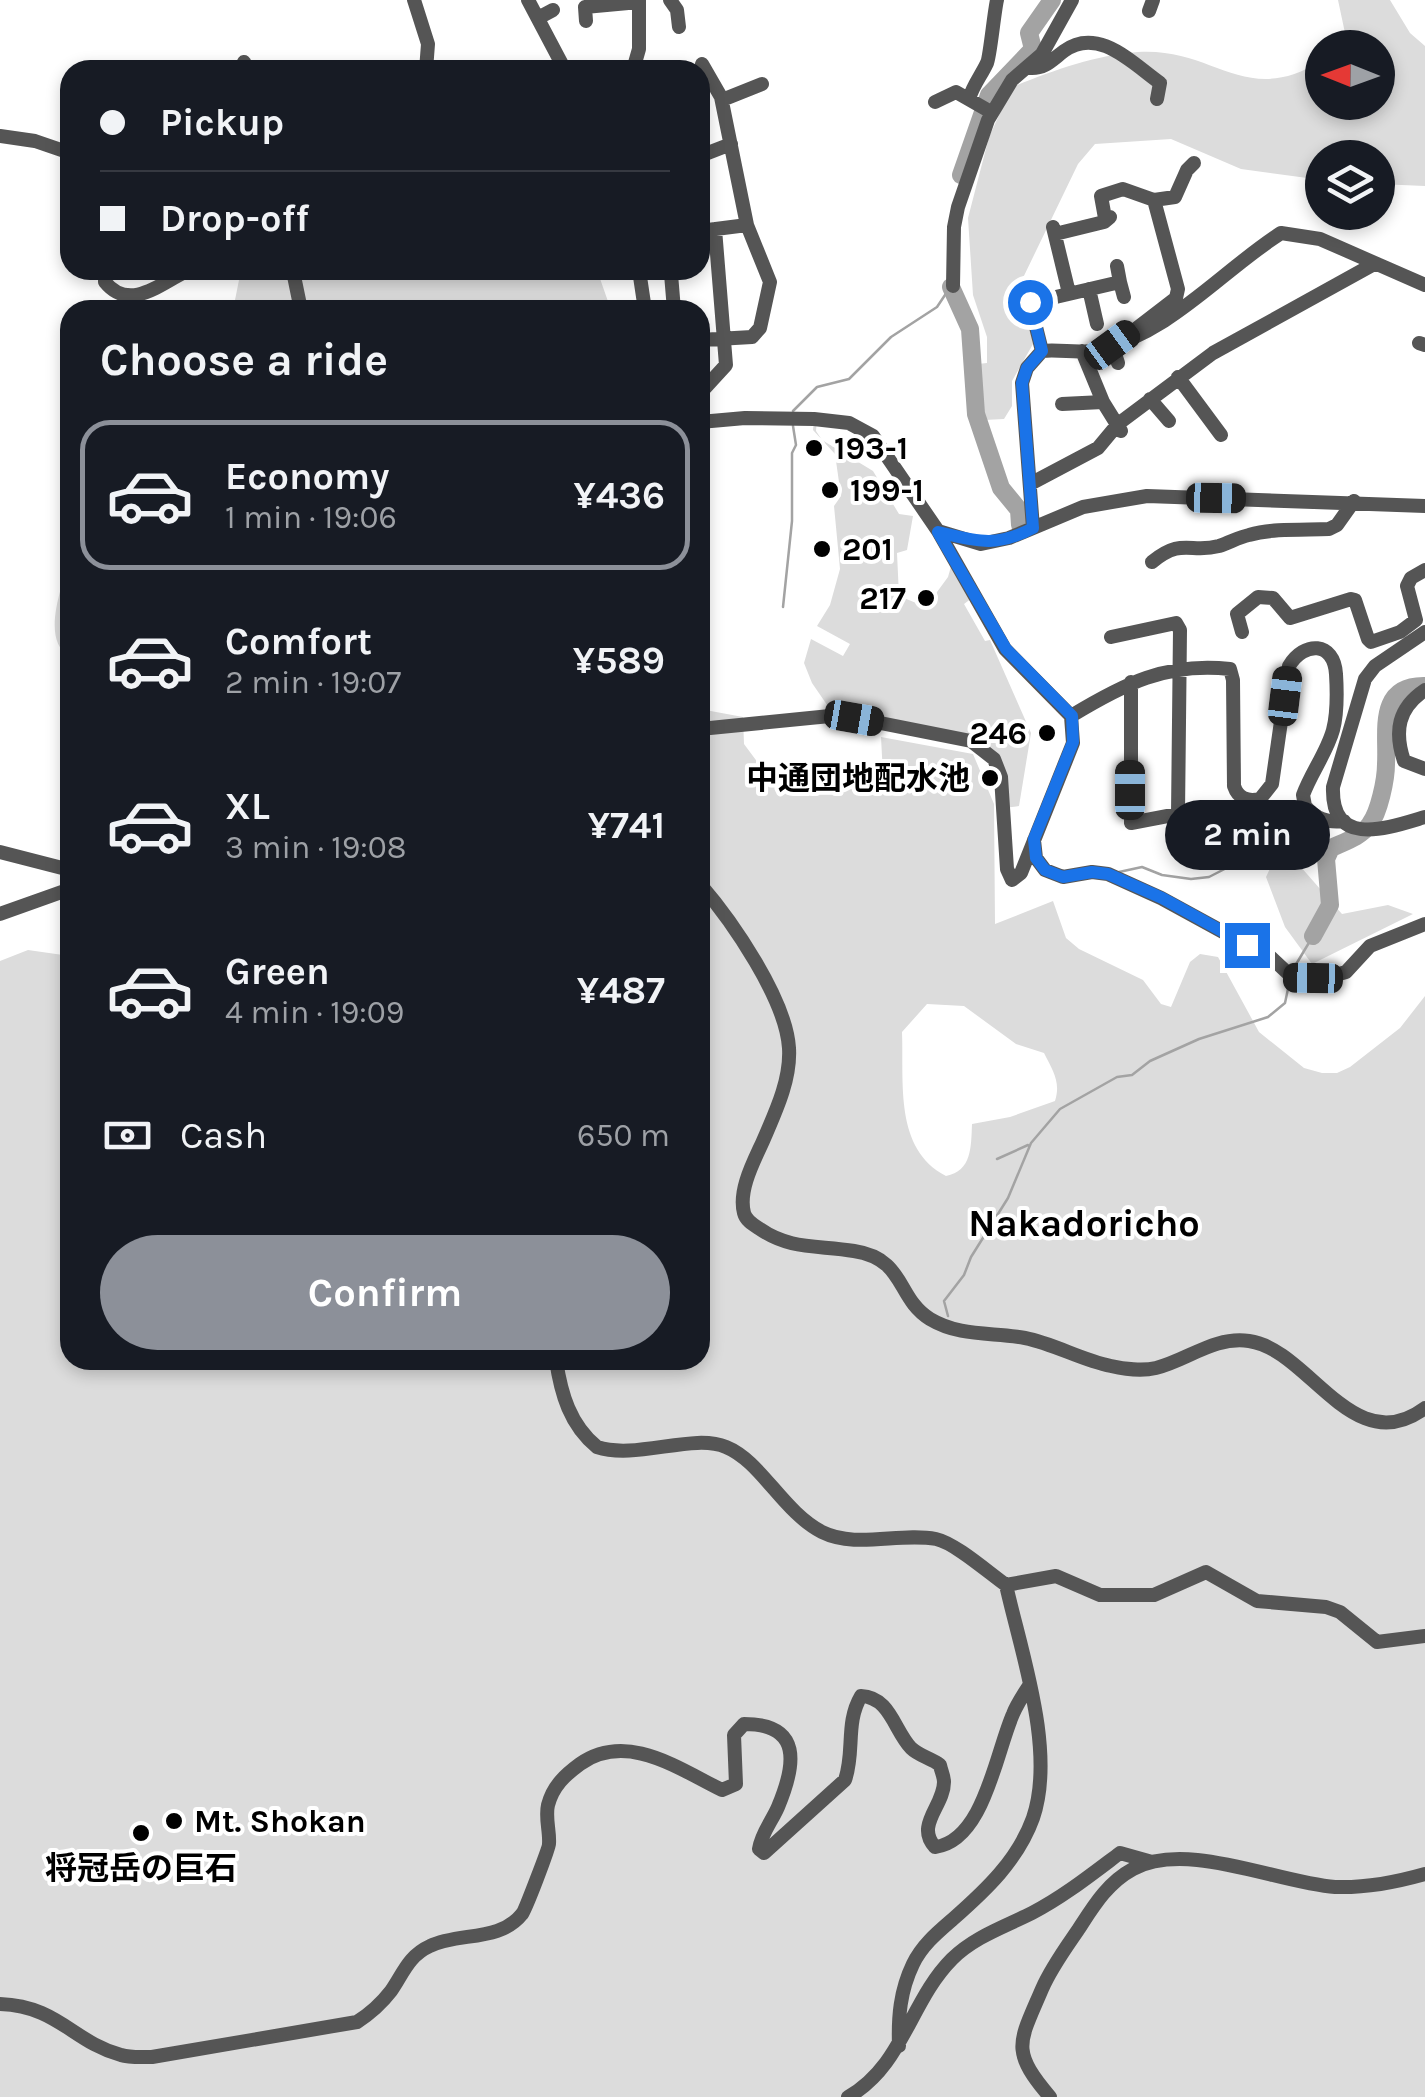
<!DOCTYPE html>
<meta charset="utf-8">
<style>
:root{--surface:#171b24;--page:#20242c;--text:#f1f3f6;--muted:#9ea1a6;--line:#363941;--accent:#8c9099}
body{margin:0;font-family:Karla,"Noto Sans JP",sans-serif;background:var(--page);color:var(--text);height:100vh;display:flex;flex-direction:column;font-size:38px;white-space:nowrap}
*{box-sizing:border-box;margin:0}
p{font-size:32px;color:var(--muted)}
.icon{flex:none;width:55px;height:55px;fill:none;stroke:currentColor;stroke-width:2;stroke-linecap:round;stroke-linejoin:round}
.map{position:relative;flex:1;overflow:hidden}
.side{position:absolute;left:60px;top:300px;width:650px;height:1070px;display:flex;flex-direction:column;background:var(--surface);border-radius:30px;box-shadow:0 5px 15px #0003}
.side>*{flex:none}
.top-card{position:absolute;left:60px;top:60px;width:650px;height:220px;border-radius:30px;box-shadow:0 5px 15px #0003;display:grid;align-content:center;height:220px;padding:0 40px;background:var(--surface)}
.needle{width:65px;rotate:271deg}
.tools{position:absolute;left:1305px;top:30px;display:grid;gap:20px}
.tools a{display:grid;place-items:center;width:90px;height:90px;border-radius:50%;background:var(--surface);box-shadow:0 5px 15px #0003;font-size:50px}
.end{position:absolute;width:45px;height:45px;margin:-22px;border:12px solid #1a73e8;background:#fff;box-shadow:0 0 0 5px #fff}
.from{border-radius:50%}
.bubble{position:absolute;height:70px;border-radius:35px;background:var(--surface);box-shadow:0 5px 15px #0003;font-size:32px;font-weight:700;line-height:70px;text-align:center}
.car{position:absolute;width:30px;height:60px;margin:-30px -15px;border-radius:12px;box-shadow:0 0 8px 2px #0007;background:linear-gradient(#222 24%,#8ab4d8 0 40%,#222 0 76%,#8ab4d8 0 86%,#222 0)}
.top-card b{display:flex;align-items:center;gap:35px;height:95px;font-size:38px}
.top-card b+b{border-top:2px solid var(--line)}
.top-card i{width:25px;height:25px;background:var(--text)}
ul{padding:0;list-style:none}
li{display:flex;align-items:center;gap:30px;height:150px;margin:0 20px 15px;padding:0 20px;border:5px solid transparent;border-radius:30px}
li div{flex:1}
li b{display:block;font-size:38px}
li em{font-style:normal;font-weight:700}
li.on{border-color:var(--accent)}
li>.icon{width:90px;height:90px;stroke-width:1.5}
h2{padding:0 40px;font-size:45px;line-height:120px}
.pay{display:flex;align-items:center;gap:25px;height:110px;padding:0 40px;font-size:38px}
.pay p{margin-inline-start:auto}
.primary-button{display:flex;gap:20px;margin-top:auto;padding:20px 40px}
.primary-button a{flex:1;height:115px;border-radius:60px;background:var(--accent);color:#fff;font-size:40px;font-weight:700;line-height:115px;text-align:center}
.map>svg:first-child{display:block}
</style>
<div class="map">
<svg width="1425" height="2097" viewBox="0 0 1425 2097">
<rect width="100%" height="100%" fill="#fff"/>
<path fill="#dcdcdc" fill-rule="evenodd" d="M1338 0H1390L1410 33 1425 46V186L1378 184V158H1322V180L1241 169 1171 139 1095 144 1078 164 1021 282 1033 344 1012 381V406L1004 419 984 420 978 364 987 363V337L973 295 968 218 989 137 1012 87C1052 71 1095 55 1138 52 1215 47 1246 109 1322 60V102H1378V48L1341 47 1345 33Z
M241 270H597L611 310H432L416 305 403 310H233Z
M814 419H817L816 431 822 440 873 471 899 514 913 516 907 550 897 553 899 596 926 607 948 577 952 563 972 598 964 604 985 641 990 640 1031 733 1019 806 1004 808 985 749 834 715 812 683 804 663 811 639 843 656 850 644 817 626 830 605 840 569 834 506 841 496 835 454 813 430Z
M70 561V656C40 642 62 584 70 561Z
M700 709 743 717 744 744 770 779 883 775 881 737 973 754 994 804 995 924 1053 901 1066 938 1079 949 1143 980 1161 1004 1171 1007 1190 962 1200 954 1218 957 1259 1032 1304 1068 1322 1073H1337L1350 1067 1400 1028 1425 996V2097H0V961L28 950 70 956V1360H700ZM927 1004 964 1006 1016 1044 1044 1053C1053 1071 1061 1082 1055 1101L1010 1117 972 1124C971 1147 972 1171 946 1176 894 1149 904 1083 902 1032Z
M1293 858 1342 914 1388 905 1413 914 1312 964 1285 927 1266 877 1274 860Z"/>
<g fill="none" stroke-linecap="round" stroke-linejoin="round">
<path stroke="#a3a3a3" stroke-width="2.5" d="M793 411 817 387 849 379 891 337 937 307 949 289
M783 607 792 521V453L796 445 793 426
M1119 872 1142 867 1162 875 1191 879 1209 877 1281 840 1289 847 1328 855
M1292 971 1313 936
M997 1159 1028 1145
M948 1316 944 1301 964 1275 971 1257 1008 1198 1031 1143 1060 1109 1117 1077 1132 1075 1150 1061 1199 1039 1268 1017 1285 1003 1289 984"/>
<path stroke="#a3a3a3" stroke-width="18" d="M961 175 989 95 1033 49 1029 33 1052 0
M951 287 970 329 976 414 1001 488 1019 510 1020 525
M1313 936 1330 905 1326 859 1331 848C1344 842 1361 837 1370 824 1379 812 1386 780 1386 764 1388 733 1376 685 1425 686"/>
<path stroke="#555" stroke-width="14" d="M414 0 428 44 426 70
M528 0 565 70
M670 0 677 10 679 27
M1149 11 1153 0
M538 18 553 10
M586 21 585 7 639 2
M244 62 245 70
M702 64 721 97 747 225
M1030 68C1045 69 1052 60 1064 51 1098 26 1132 63 1160 83L1157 99
M633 70 639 49V0
M969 99C973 85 981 76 987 63 990 57 994 13 997 0
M722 100 762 84
M935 102 956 92 991 112
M0 136 35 141 70 153
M700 156 731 144
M1154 200 1175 197 1187 170 1194 163
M1105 218 1101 196 1123 189 1154 200 1178 289 1176 298 1137 328
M1053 227 1069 293
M700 231 747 225 770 282 760 328 752 337 700 340
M1055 234 1104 222 1110 217
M1117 266 1120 282
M105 270V282C129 312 161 284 188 270
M289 270 294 276 301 310
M639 270 645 310
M671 274 674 310
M953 286 954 227 958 207 988 120 1012 80 1042 54 1072 0
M1089 289 1097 324
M1419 343 1425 345
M1042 351 1030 303 1120 282 1124 297
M1082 351 1103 402 1121 431
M1118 363 1112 345 1120 340
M1178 377 1221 435
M700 390 704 389 726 365 715 229
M1150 399 1169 421
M1062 404 1103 402
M700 422 745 418 814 419 849 423 873 436 938 531 1005 649 1071 716 1073 743 1021 873 1012 880 1007 869 1001 777 994 759 971 741 840 715 700 729
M1030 484 1098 448 1118 424 1213 353 1374 264
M1033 528 1022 383 1027 368 1042 351C1060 349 1080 354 1097 350 1171 333 1219 273 1281 233L1320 239 1425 285
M938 531 981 544 1009 538 1083 507 1147 496 1425 506
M1152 562C1183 537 1190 554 1219 546 1229 543 1239 537 1249 535 1274 528 1303 530 1329 529L1337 525 1354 501
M1242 632 1237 614 1258 597 1273 598 1290 618 1351 599 1355 600 1368 639 1371 642 1400 632 1416 620 1407 586 1411 578 1425 570
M1425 632 1375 666 1365 679 1333 787C1331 849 1388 828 1425 817
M1111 637 1176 623 1180 630 1178 814 1131 823V682
M1425 690C1398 708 1394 731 1404 761L1425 769
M1071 716C1124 684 1166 662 1230 669L1233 680 1234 786C1238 798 1247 802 1260 799L1272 784 1289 666C1304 641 1334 641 1336 674 1337 690 1337 715 1333 730 1327 752 1311 773 1303 795L1305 806C1316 819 1327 823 1344 821
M1034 840 1036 858 1045 870 1063 877 1092 872 1108 874 1161 898 1247 945 1262 949 1293 978H1325L1346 972 1370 946 1425 924
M0 852 70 870
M700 884C732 921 786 999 789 1048 791 1080 775 1113 763 1141 754 1161 738 1190 744 1213 746 1221 754 1225 760 1229 790 1250 819 1245 854 1251 906 1259 896 1298 930 1319 960 1337 992 1332 1025 1338 1055 1344 1081 1360 1111 1366 1124 1369 1143 1371 1156 1368 1188 1360 1214 1336 1249 1341 1309 1349 1353 1462 1425 1408
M0 914 70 889
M556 1360C561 1394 570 1425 597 1447 636 1460 693 1433 726 1447 761 1461 783 1512 822 1532 856 1549 900 1532 936 1539 955 1543 989 1573 1006 1585 1021 1652 1056 1751 1033 1818 1018 1860 986 1890 953 1919 938 1932 922 1945 913 1964 900 1991 898 2017 899 2046
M1006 1585 1056 1576 1100 1595H1154L1206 1572 1257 1601 1326 1607 1340 1612 1377 1642 1425 1636
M0 2004C58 2006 73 2042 121 2055 130 2058 142 2057 152 2057L357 2022C371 2013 381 2004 391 1991 403 1974 408 1956 430 1946 459 1932 500 1942 522 1914 525 1911 549 1848 549 1844 550 1831 545 1818 548 1805 553 1786 565 1775 580 1764 627 1731 679 1769 722 1790L736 1784 734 1735 744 1724C802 1724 796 1764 778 1807 772 1821 761 1834 759 1849L764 1853 845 1780C855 1752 845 1723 861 1696 890 1697 894 1730 911 1748 919 1756 931 1758 940 1765 941 1771 944 1776 944 1782 944 1806 915 1825 935 1847 984 1841 996 1752 1013 1714 1017 1704 1023 1695 1029 1686
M848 2097C903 2066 910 2001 952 1959 974 1937 1004 1927 1032 1913 1063 1897 1092 1874 1120 1853L1152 1862
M1050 2097C1010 2050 1019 2043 1042 1989 1051 1968 1065 1949 1078 1930 1093 1907 1107 1883 1133 1869 1187 1840 1278 1883 1335 1887 1364 1888 1397 1882 1425 1874"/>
</g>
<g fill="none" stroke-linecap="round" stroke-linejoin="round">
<path stroke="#1a73e8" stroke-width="12" d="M1030 302 1042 351 1027 368 1022 383 1033 528C996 548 976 541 938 532L1006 649 1072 716 1073 742 1034 839 1036 858 1045 870 1063 877 1092 872 1108 874 1162 898 1247 945"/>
</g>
<g fill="#000" stroke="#fff" stroke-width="4">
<circle cx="814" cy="448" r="10"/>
<circle cx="830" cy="490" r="10"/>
<circle cx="822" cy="549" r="10"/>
<circle cx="926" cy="598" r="10"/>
<circle cx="1047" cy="733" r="10"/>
<circle cx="990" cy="778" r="10"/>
<circle cx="174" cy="1821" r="10"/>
<circle cx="141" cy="1833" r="10"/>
</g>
<g text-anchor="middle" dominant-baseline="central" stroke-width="8" stroke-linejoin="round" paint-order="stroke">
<g font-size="32" font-weight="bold" fill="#000" stroke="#fff" text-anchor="start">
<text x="834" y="448">193-1</text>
<text x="850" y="490">199-1</text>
<text x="842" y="549">201</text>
<text x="906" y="598" text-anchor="end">217</text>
<text x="1027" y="733" text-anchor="end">246</text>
<text x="970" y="778" text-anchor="end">中通団地配水池</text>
<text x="194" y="1821">Mt. Shokan</text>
<text x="141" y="1868" text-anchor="middle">将冠岳の巨石</text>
</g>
<g font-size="38" font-weight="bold" fill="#000" stroke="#fff">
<text x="1084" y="1223">Nakadoricho</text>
</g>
</g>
</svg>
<div class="tools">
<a><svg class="needle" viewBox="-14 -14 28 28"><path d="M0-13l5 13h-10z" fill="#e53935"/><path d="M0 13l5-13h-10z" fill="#9ea1a6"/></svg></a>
<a><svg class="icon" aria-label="layers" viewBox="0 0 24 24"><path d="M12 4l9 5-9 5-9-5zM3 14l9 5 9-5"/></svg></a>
</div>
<i class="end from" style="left:1030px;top:302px"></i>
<i class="end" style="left:1247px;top:945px"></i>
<div class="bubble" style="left:1165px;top:800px;width:165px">2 min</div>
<i class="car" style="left:1112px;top:345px;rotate:54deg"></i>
<i class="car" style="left:1216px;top:498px;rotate:91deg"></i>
<i class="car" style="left:1285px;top:696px;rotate:7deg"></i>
<i class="car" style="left:854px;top:718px;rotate:100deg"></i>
<i class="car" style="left:1130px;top:790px;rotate:0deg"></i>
<i class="car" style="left:1313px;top:978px;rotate:271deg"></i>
<div class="top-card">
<b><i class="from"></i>Pickup</b>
<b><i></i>Drop-off</b>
</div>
<section class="side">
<h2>Choose a ride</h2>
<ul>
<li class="on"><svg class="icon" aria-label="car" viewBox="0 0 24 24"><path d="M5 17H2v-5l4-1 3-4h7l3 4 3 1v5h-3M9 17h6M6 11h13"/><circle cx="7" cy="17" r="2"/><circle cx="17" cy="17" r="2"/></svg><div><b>Economy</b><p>1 min · 19:06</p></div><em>¥436</em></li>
<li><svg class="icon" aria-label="car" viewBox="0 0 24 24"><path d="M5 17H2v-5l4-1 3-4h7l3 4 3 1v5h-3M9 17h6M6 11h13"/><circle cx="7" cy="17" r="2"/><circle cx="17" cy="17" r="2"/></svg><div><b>Comfort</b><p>2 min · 19:07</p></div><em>¥589</em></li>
<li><svg class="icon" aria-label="car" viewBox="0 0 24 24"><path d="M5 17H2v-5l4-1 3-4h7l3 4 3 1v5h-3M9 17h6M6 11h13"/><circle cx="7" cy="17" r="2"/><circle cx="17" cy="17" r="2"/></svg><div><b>XL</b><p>3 min · 19:08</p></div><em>¥741</em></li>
<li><svg class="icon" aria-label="car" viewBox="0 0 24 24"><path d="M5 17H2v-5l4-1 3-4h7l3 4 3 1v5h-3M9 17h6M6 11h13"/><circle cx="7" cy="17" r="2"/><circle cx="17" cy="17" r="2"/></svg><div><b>Green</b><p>4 min · 19:09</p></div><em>¥487</em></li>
</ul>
<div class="pay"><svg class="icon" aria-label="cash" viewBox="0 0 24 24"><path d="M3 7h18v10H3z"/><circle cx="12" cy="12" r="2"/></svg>Cash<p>650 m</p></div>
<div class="primary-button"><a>Confirm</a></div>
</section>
</div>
